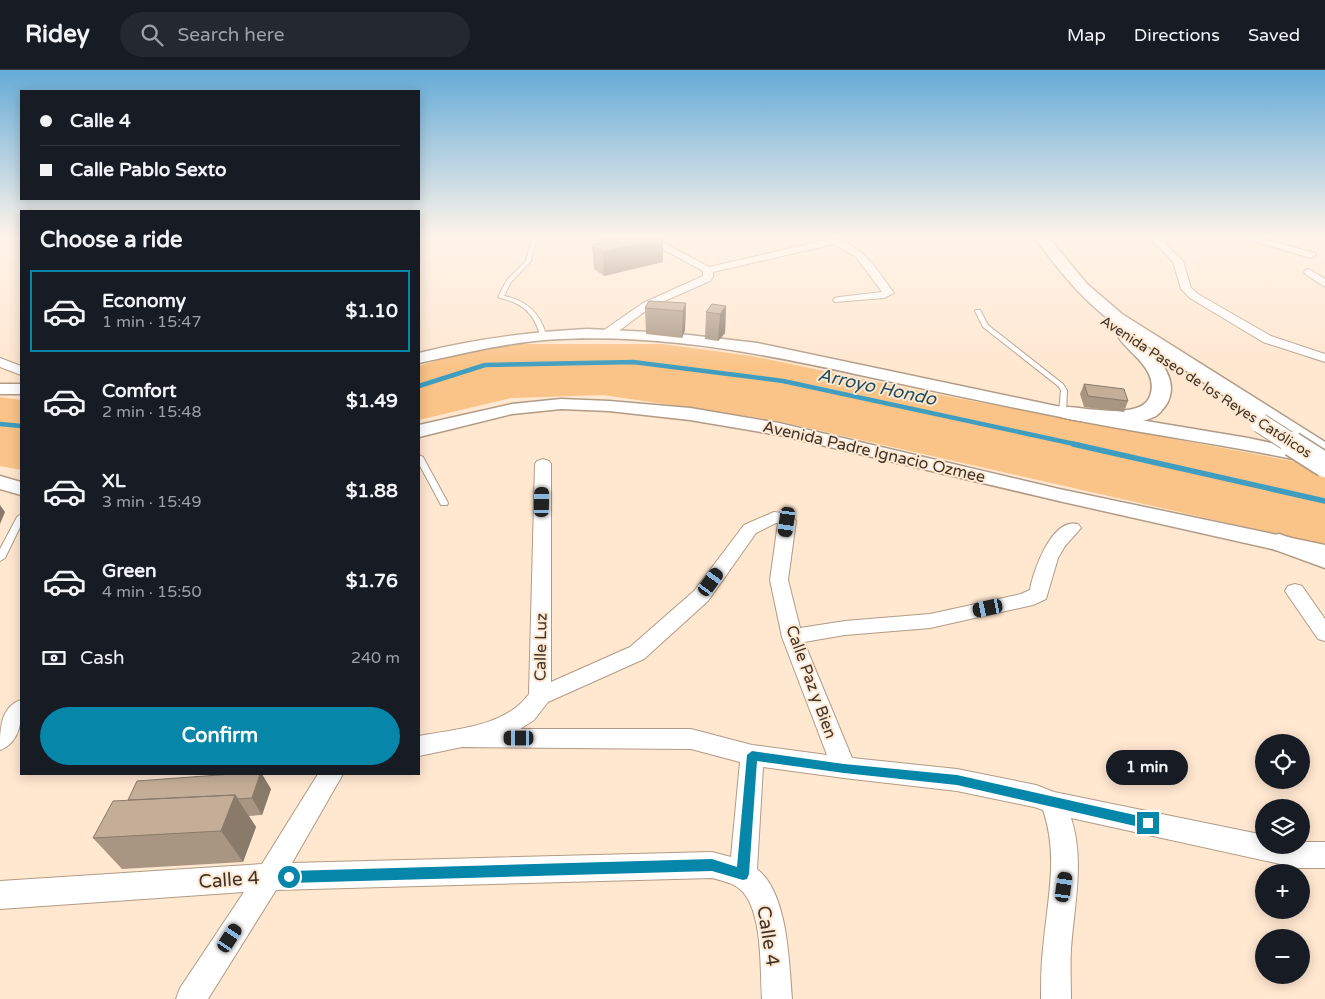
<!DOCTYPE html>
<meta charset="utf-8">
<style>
:root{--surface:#171b24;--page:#242831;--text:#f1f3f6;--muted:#9ea1a6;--line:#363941;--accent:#0686a9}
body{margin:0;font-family:"Varela Round",sans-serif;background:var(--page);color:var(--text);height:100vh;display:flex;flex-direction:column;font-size:19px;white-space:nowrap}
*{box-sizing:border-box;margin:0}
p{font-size:16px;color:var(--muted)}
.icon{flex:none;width:28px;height:28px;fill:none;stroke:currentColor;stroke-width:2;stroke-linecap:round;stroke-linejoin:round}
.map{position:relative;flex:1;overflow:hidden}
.drawer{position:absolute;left:20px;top:140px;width:400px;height:565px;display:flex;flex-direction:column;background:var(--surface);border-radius:0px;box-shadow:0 2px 12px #0003}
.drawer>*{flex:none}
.top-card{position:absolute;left:20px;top:20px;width:400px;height:110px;border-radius:0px;box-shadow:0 2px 12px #0003;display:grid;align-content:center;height:110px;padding:0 20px;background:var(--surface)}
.tools{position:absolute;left:1255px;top:664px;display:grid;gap:10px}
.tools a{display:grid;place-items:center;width:55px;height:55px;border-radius:50%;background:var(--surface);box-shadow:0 2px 12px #0003;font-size:25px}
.end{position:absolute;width:22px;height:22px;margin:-11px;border:6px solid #0686a9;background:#fff;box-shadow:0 0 0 2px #fff}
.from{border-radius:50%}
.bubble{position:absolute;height:35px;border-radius:18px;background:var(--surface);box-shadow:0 2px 12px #0003;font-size:16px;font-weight:700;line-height:35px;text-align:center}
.car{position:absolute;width:15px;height:30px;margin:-15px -8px;border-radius:6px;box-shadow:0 0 4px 1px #0007;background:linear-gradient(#222 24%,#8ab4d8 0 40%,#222 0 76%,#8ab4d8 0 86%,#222 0)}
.top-card b{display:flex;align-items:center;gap:18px;height:48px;font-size:19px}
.top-card b+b{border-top:1px solid var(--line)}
.top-card i{width:12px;height:12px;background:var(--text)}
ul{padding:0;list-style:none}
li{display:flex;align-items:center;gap:15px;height:82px;margin:0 10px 8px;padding:0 10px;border:2px solid transparent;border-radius:0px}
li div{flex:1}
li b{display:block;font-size:19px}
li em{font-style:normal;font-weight:700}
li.current{border-color:var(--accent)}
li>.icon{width:45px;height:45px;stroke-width:1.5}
h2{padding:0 20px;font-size:22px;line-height:60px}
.pay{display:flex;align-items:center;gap:12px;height:55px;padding:0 20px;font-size:19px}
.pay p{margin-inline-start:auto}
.primary-button{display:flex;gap:10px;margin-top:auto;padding:10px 20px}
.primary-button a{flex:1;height:58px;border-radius:30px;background:var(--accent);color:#fff;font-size:20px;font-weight:700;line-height:58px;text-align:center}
header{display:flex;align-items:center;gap:30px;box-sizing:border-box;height:70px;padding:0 25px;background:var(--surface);border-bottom:1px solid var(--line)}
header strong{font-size:24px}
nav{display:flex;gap:28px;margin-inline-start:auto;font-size:18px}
.search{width:350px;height:45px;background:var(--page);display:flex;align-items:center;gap:12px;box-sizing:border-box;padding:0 18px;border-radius:28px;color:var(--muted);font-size:19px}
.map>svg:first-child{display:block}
</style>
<header>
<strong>Ridey</strong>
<div class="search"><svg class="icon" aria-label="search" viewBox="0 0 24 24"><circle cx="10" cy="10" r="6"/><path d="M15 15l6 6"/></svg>Search here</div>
<nav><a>Map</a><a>Directions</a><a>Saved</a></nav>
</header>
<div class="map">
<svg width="1325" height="929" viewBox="0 0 1325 929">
<rect width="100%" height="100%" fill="#ffe7d0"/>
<path fill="#fac387" d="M520 274H662L752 286 930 323 1302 393 1325 408V475L773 350 603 325 511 328 419 350V296L456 284Z
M0 327 21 330V400L0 396Z"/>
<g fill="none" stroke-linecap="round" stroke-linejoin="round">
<path stroke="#3f9ec0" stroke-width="4.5" d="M419 316 485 295 633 292 783 311 1079 375
M0 354 21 356"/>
<path stroke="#3f9ec0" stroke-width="5.5" d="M1073 374 1325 431"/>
<g stroke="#b19b85" stroke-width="2">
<path id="service" d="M537 168H542L535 174 531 191 511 212 504 226C526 230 541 244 546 265L543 267 540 265C536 250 528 238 513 232 508 230 503 229 498 227L507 210 526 191 531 173Z
M976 240H980L988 255 1063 314 1067 320 1066 344H1060L1059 342 1061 320 1058 316 983 257 975 241Z
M419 385 423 387 448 433 447 435H441L440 433 419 394Z
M21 444V455L5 488 0 491V479L17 447Z"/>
</g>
<g stroke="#b19b85" stroke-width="2">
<path id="minor" d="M11 168H21V174Z
M642 168H655L709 197 826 170 824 168C858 168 876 198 894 223L884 228 835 232 833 230 835 228 839 227 882 222 856 187 834 174 713 202V207L710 211 651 237 612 266H604L602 263 604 260 643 233 703 206V201Z
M1172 168 1164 172 1183 191 1191 218 1198 224 1271 266 1325 284V292L1263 272 1190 228 1181 219 1173 192 1153 171 1157 168Z
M1242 168H1259L1315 183 1316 185 1311 188Z
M1309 199 1325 209V217L1305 204 1304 202 1305 200Z
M0 288 21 296V305L0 297Z
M543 389 549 391 551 394V612L630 577 694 521 744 455 774 442 790 444 796 451 788 510 800 558 845 551 930 544 1021 524 1030 520C1033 501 1052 447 1078 454L1081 458 1065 476 1058 488 1046 529 1033 535 930 558 845 565 804 572 852 688 957 699 1036 715 1054 722 1264 765V775H1301V772H1325V798H1298L1071 748C1085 790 1074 836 1071 879 1070 895 1071 912 1071 929H1041C1041 912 1041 895 1043 879 1047 832 1059 786 1043 740L1034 737 957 721 844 708 763 697 757 799C788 823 789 892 792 929H762C760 900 763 845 743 822 735 813 723 811 712 808L276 820 208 929H176L180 918 244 822 0 839V811L262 794 318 704H343L292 793 712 782 731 787 740 692 691 679 462 677 419 686V666C456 659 505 657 529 624L535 394 537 391ZM776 453H778L770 510 782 567 827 685 752 675 691 659H520L534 650 548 632 644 589 708 531 756 463Z
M1295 514 1302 516 1325 549V571L1318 569 1285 521 1288 516Z
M21 630C22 649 21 672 0 680 0 660 0 637 21 630Z"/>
</g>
<g stroke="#b19b85" stroke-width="3">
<path id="tertiary" d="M587 259 672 263 757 273 1056 336 1248 368 1318 383 1321 387 1318 391 1311 393C1226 374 1140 364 1056 346 990 333 925 319 860 305 756 282 651 262 544 270 501 274 461 284 419 293V283C475 269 529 262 587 259Z
M0 314H21V324H0Z
M561 329 609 331 690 338 779 353 1059 419 1325 475V491L1059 431 779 365 690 350 609 341 561 339 512 344 419 367V355L512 334Z
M0 406 21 412V425L0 419Z"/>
</g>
<g stroke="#b19b85" stroke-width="3">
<path id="secondary" d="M1035 168H1049L1087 214 1122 244 1325 372V386L1315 385 1142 272C1159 288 1181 311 1166 335 1163 339 1160 343 1156 346 1134 358 1084 353 1061 347L1058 343 1061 339 1068 337C1088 338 1142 350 1150 326 1153 318 1152 311 1149 304 1142 289 1128 281 1119 268L1122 264 1128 263C1090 239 1061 204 1035 168Z
M1279 464 1325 480V498L1270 478 1266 472 1270 466Z"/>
</g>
<use href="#service" fill="#fff" fill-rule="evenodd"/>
<use href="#minor" fill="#fff" fill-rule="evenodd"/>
<use href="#tertiary" fill="#fff" fill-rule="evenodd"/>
<use href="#secondary" fill="#fff" fill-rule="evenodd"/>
<g stroke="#b19b85" stroke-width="21" stroke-linecap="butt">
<path id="secondary-bridge-far1" d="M1260 353 1294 375"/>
</g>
<g stroke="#b19b85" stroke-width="27" stroke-linecap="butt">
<path id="secondary-bridge" d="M1292 374 1325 395"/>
</g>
<use href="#secondary-bridge-far1" stroke="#fff" stroke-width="19"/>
<use href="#secondary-bridge" stroke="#fff" stroke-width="24"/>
</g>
<path fill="#a99682" d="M601 168H662L663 192 604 206 594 199 592 175 602 173Z
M686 233 685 260 682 268 646 264 645 238Z
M726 236 725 263 718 271 705 269 706 242Z
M1084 314 1128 331 1124 342 1084 337 1080 324Z
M271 719 262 745 249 746 256 757 243 792 122 799 93 768 128 730Z"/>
<path fill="#897a6a" d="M612 168H638L612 178Z
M663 168V192L604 206 603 182Z
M686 233 685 260 682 268 683 241Z
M726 236 725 263 718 271 720 244Z
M0 435 5 442 0 454Z
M260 704H262L271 719 262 745 252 728Z
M235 725 256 757 243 792 221 761Z"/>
<path fill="#c4ae97" stroke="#897a6a" d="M624 168H663L603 182 592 175Z
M649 231 686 233 683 241 645 238Z
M712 234 726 236 720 244 706 242Z
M1084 314 1124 319 1128 331 1088 326Z
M232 704H260L252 728 238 729 235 725 128 730 137 711Z
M235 725 221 761 93 768 113 731Z"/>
<linearGradient id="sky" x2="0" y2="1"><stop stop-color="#64abd8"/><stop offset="0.56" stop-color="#fff4ea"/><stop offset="1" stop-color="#fff4ea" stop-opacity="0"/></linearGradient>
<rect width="1325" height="298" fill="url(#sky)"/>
<path fill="#0686a9" d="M752 681 844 694 957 705 1148 748 1153 749 1154 753 1153 757 1148 759 957 715 844 703 757 691 749 804 747 809 743 810 712 801 289 813 284 811 282 807 284 802 289 801 712 789 737 797 747 685Z"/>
<g text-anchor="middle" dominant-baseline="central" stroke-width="4" stroke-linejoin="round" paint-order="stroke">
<g font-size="14" fill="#3c332a" stroke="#ffe7d0">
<text transform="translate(1206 317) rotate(33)">Avenida Paseo de los Reyes Católicos</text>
</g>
<g font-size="16" fill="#3c332a" stroke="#ffe7d0">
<text transform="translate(874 382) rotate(13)">Avenida Padre Ignacio Ozmee</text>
<text transform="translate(541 577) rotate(-89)">Calle Luz</text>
<text transform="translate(811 612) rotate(70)">Calle Paz y Bien</text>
</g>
<g font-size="18" font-style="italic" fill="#194e60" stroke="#ffe7d0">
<text transform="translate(877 317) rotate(12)">Arroyo Hondo</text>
</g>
<g font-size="19" fill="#3c332a" stroke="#ffe7d0">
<text transform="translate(229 810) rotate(-4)">Calle 4</text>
<text transform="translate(768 866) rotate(81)">Calle 4</text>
</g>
</g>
</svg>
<div class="tools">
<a><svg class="icon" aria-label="locate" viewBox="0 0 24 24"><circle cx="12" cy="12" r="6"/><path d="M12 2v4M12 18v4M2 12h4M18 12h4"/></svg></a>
<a><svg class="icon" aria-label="layers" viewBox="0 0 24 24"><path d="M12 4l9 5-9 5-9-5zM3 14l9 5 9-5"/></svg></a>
<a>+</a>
<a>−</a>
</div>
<i class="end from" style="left:289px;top:807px"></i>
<i class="end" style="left:1148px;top:753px"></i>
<div class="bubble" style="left:1106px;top:680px;width:82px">1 min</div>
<i class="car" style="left:542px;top:432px;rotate:1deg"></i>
<i class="car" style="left:787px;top:452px;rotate:188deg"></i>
<i class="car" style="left:711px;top:512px;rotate:36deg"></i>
<i class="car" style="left:988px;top:538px;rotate:258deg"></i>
<i class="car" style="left:519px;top:668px;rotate:270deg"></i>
<i class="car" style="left:1064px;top:817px;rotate:8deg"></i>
<i class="car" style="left:230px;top:868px;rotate:33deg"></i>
<div class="top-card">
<b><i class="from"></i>Calle 4</b>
<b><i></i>Calle Pablo Sexto</b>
</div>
<section class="drawer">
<h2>Choose a ride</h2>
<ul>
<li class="current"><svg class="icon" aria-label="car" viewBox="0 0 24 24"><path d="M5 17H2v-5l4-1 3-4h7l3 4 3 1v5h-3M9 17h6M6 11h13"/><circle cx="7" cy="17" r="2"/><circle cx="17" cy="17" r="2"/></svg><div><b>Economy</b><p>1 min · 15:47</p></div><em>$1.10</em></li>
<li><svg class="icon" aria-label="car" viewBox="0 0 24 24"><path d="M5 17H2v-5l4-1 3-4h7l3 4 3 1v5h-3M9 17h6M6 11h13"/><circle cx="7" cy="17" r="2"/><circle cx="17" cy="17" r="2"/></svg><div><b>Comfort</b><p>2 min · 15:48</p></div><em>$1.49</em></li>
<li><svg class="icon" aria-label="car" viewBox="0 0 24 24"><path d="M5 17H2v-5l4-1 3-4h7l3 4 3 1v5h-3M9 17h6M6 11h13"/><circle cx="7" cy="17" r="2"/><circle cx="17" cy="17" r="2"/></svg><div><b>XL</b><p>3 min · 15:49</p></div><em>$1.88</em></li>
<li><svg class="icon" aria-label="car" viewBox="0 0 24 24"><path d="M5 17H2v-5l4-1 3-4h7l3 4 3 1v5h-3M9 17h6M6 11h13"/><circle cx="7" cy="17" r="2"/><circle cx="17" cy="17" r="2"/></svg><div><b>Green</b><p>4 min · 15:50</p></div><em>$1.76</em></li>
</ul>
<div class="pay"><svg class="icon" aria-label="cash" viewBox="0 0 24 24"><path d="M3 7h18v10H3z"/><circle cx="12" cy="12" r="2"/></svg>Cash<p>240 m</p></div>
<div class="primary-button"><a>Confirm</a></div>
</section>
</div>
